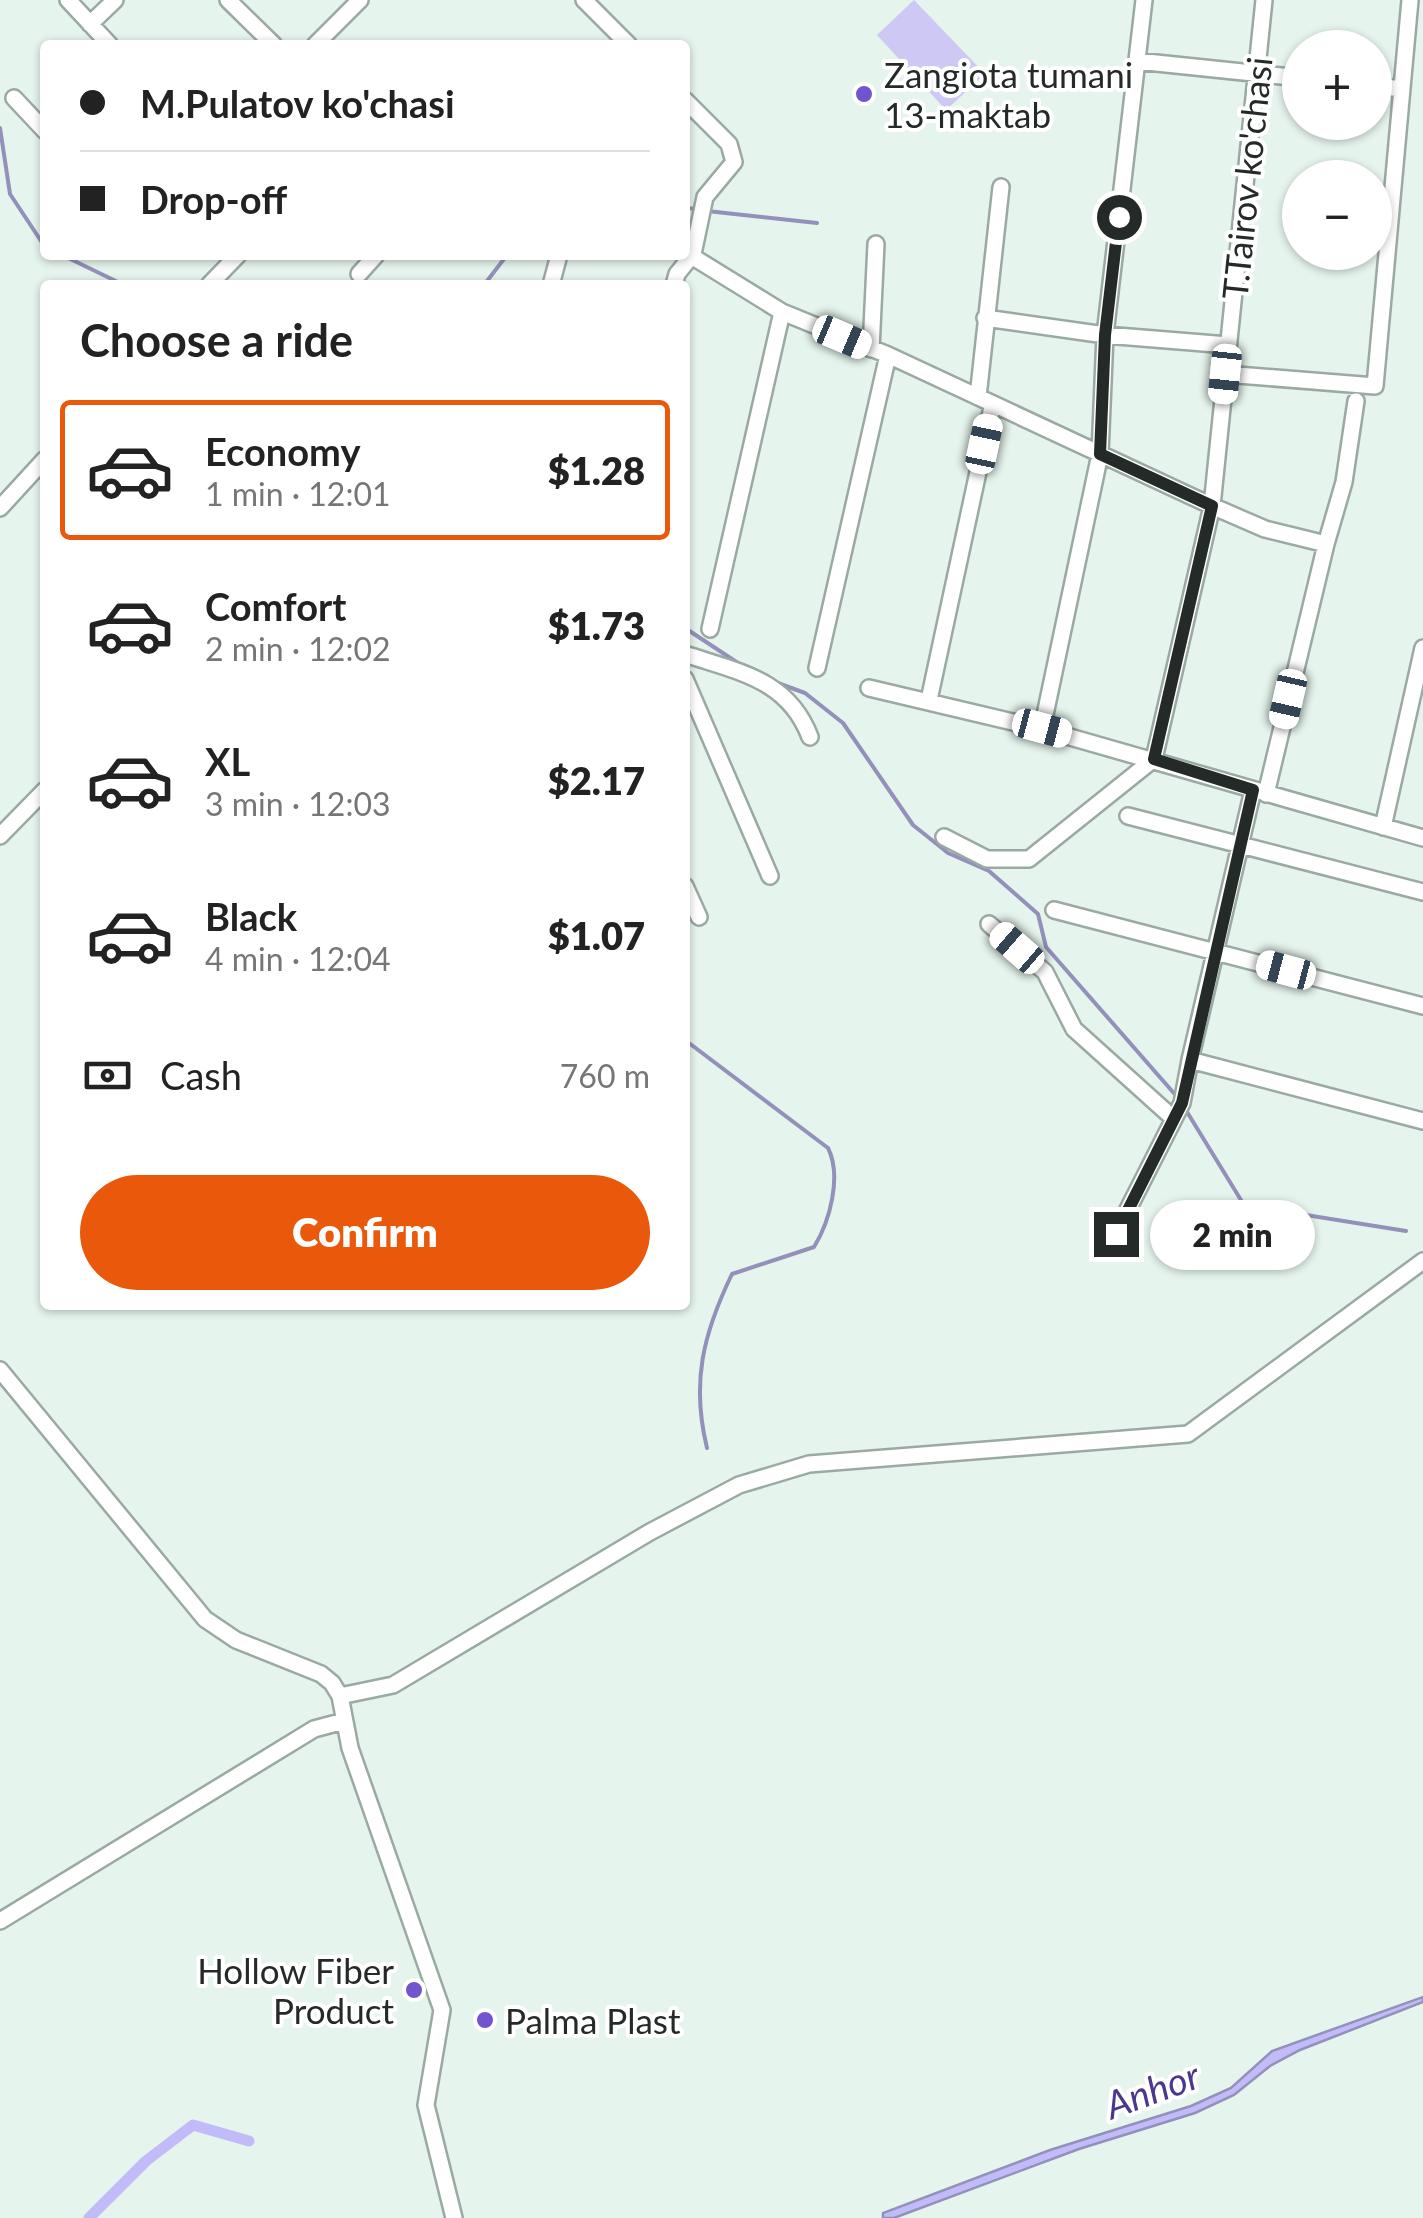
<!DOCTYPE html>
<meta charset="utf-8">
<style>
:root{--surface:#fff;--page:#f2f2f2;--text:#222;--muted:#767676;--line:#e0e0e0;--accent:#ea580c}
body{margin:0;font-family:Lato,sans-serif;background:var(--page);color:var(--text);height:100vh;display:flex;flex-direction:column;font-size:38px;white-space:nowrap}
*{box-sizing:border-box;margin:0}
p{font-size:32px;color:var(--muted)}
.icon{flex:none;width:55px;height:55px;fill:none;stroke:currentColor;stroke-width:2;stroke-linecap:round;stroke-linejoin:round}
.map{position:relative;flex:1;overflow:hidden}
.sheet{position:absolute;left:40px;top:280px;width:650px;height:1030px;display:flex;flex-direction:column;background:var(--surface);border-radius:10px;box-shadow:0 2px 8px #0004}
.sheet>*{flex:none}
.banner{position:absolute;left:40px;top:40px;width:650px;height:220px;border-radius:10px;box-shadow:0 2px 8px #0004;display:grid;align-content:center;height:220px;padding:0 40px;background:var(--surface)}
.fabs{position:absolute;left:1282px;top:30px;display:grid;gap:20px}
.fabs a{display:grid;place-items:center;width:110px;height:110px;border-radius:50%;background:var(--surface);box-shadow:0 2px 8px #0004;font-size:50px}
.end{position:absolute;width:45px;height:45px;margin:-22px;border:12px solid #242a28;background:#fff;box-shadow:0 0 0 5px #fff}
.from{border-radius:50%}
.bubble{position:absolute;height:70px;border-radius:35px;background:var(--surface);box-shadow:0 2px 8px #0004;font-size:32px;font-weight:800;line-height:70px;text-align:center}
.car{position:absolute;width:30px;height:60px;margin:-30px -15px;border-radius:12px;box-shadow:0 0 8px 2px #0007;background:linear-gradient(#fff 24%,#345 0 40%,#fff 0 76%,#345 0 86%,#fff 0)}
.banner b{display:flex;align-items:center;gap:35px;height:95px;font-size:38px}
.banner b+b{border-top:2px solid var(--line)}
.banner i{width:25px;height:25px;background:var(--text)}
ul{padding:0;list-style:none}
li{display:flex;align-items:center;gap:30px;height:140px;margin:0 20px 15px;padding:0 20px;border:5px solid transparent;border-radius:10px}
li div{flex:1}
li b{display:block;font-size:38px}
li em{font-style:normal;font-weight:800}
li.current{border-color:var(--accent)}
li>.icon{width:90px;height:90px;stroke-width:1.5}
h2{padding:0 40px;font-size:45px;line-height:120px}
.pay{display:flex;align-items:center;gap:25px;height:110px;padding:0 40px;font-size:38px}
.pay p{margin-inline-start:auto}
.action{display:flex;gap:20px;margin-top:auto;padding:20px 40px}
.action a{flex:1;height:115px;border-radius:60px;background:var(--accent);color:#fff;font-size:40px;font-weight:800;line-height:115px;text-align:center}
.map>svg:first-child{display:block}
</style>
<div class="map">
<svg width="1423" height="2218" viewBox="0 0 1423 2218">
<rect width="100%" height="100%" fill="#e5f4ed"/>
<path fill="#cdc9f4" d="M914 0 985 74 946 110 877 35Z"/>
<path fill="#c2bbf9" stroke="#9390ba" stroke-width="2.5" d="M1423 1997V2002L1300 2050 1270 2066 1234 2095 1195 2113 1079 2149 894 2218H883V2213L1050 2150 1191 2106 1231 2088 1272 2051Z"/>
<g fill="none" stroke-linecap="round" stroke-linejoin="round">
<path stroke="#9390ba" stroke-width="4" d="M0 128 10 194 45 247
M685 208 698 209
M707 211 817 223
M62 255 124 285
M484 285 507 255
M685 628 744 667
M775 682 805 693 843 723 913 825 948 853 989 871 1038 914 1046 947 1179 1099
M685 1040 828 1148C842 1176 830 1221 814 1247L732 1274C703 1334 691 1383 707 1448
M1184 1107 1244 1205 1406 1231"/>
<path stroke="#c2bbf9" stroke-width="11" d="M89 2218 146 2161 193 2125 249 2141"/>
<g stroke="#9ba9a3" stroke-width="20">
<path id="minor" d="M68 0 110 45
M228 0 274 45
M584 0 629 45
M90 24 115 0
M315 45 360 0
M1137 61 1300 78
M1375 86 1402 89
M14 98 45 131
M685 252 782 312 888 355 1212 506 1265 529 1326 544 1266 794
M359 274 376 255
M209 285 238 255
M551 285 559 255
M674 285 677 274 693 254 705 197 734 162 729 144 685 100
M985 318 1105 335 1228 345
M871 349 876 244
M1225 374 1375 386 1410 0
M978 397 1001 187
M0 508 45 459
M1326 544 1344 482 1356 401
M710 629 782 312
M685 654C738 672 788 679 810 737
M817 668 888 355
M685 679 770 876
M869 688 1042 729 1423 838
M929 700 992 407
M1042 729 1100 454 1105 335 1144 0
M1253 790 1190 1060 1423 1121
M1128 816 1423 892
M1383 827 1423 648
M0 836 45 790
M944 837 987 859H1029L1154 759 1212 506 1264 0
M685 886 699 917
M1054 910 1423 1006
M989 924 1045 972 1074 1029 1174 1119
M1116 1233 1182 1103 1190 1060
M0 1370 205 1619 236 1640 321 1674 332 1683 340 1696 350 1748 442 2010 426 2105 454 2218
M340 1696 393 1685 650 1532 739 1485 809 1464 1188 1434 1423 1261
M0 1921 314 1729 344 1721"/>
</g>
<use href="#minor" stroke="#fff" stroke-width="15"/>
</g>
<g fill="none" stroke-linecap="round" stroke-linejoin="round">
<path stroke="#242a28" stroke-width="12" d="M1116 1234 1182 1103 1253 790 1154 759 1212 506 1100 454 1105 335 1119 217"/>
</g>
<g fill="#7155cf" stroke="#fff" stroke-width="4">
<circle cx="864" cy="94" r="10"/>
<circle cx="414" cy="1990" r="10"/>
<circle cx="485" cy="2020" r="10"/>
</g>
<g text-anchor="middle" dominant-baseline="central" stroke-width="8" stroke-linejoin="round" paint-order="stroke">
<g font-size="35" fill="#242a28" stroke="#fff" text-anchor="start">
<text x="884" y="74">Zangiota tumani<tspan x="884" dy="40">13-maktab</tspan></text>
<text x="394" y="1970" text-anchor="end">Hollow Fiber<tspan x="394" dy="40">Product</tspan></text>
<text x="505" y="2020">Palma Plast</text>
</g>
<g font-size="35" fill="#242a28" stroke="#fff">
<text transform="translate(1246 178) rotate(-84)">T.Tairov ko'chasi</text>
</g>
<g font-size="38" font-style="italic" fill="#4b378e" stroke="#fff">
<text transform="translate(1152 2089) rotate(-20)">Anhor</text>
</g>
</g>
</svg>
<div class="fabs">
<a>+</a>
<a>−</a>
</div>
<i class="end from" style="left:1119px;top:217px"></i>
<i class="end" style="left:1116px;top:1234px"></i>
<div class="bubble" style="left:1150px;top:1200px;width:165px">2 min</div>
<i class="car" style="left:842px;top:337px;rotate:113deg"></i>
<i class="car" style="left:1225px;top:374px;rotate:186deg"></i>
<i class="car" style="left:984px;top:444px;rotate:12deg"></i>
<i class="car" style="left:1288px;top:699px;rotate:193deg"></i>
<i class="car" style="left:1042px;top:728px;rotate:105deg"></i>
<i class="car" style="left:1017px;top:948px;rotate:311deg"></i>
<i class="car" style="left:1286px;top:970px;rotate:285deg"></i>
<div class="banner">
<b><i class="from"></i>M.Pulatov ko'chasi</b>
<b><i></i>Drop-off</b>
</div>
<section class="sheet">
<h2>Choose a ride</h2>
<ul>
<li class="current"><svg class="icon" aria-label="car" viewBox="0 0 24 24"><path d="M5 17H2v-5l4-1 3-4h7l3 4 3 1v5h-3M9 17h6M6 11h13"/><circle cx="7" cy="17" r="2"/><circle cx="17" cy="17" r="2"/></svg><div><b>Economy</b><p>1 min · 12:01</p></div><em>$1.28</em></li>
<li><svg class="icon" aria-label="car" viewBox="0 0 24 24"><path d="M5 17H2v-5l4-1 3-4h7l3 4 3 1v5h-3M9 17h6M6 11h13"/><circle cx="7" cy="17" r="2"/><circle cx="17" cy="17" r="2"/></svg><div><b>Comfort</b><p>2 min · 12:02</p></div><em>$1.73</em></li>
<li><svg class="icon" aria-label="car" viewBox="0 0 24 24"><path d="M5 17H2v-5l4-1 3-4h7l3 4 3 1v5h-3M9 17h6M6 11h13"/><circle cx="7" cy="17" r="2"/><circle cx="17" cy="17" r="2"/></svg><div><b>XL</b><p>3 min · 12:03</p></div><em>$2.17</em></li>
<li><svg class="icon" aria-label="car" viewBox="0 0 24 24"><path d="M5 17H2v-5l4-1 3-4h7l3 4 3 1v5h-3M9 17h6M6 11h13"/><circle cx="7" cy="17" r="2"/><circle cx="17" cy="17" r="2"/></svg><div><b>Black</b><p>4 min · 12:04</p></div><em>$1.07</em></li>
</ul>
<div class="pay"><svg class="icon" aria-label="cash" viewBox="0 0 24 24"><path d="M3 7h18v10H3z"/><circle cx="12" cy="12" r="2"/></svg>Cash<p>760 m</p></div>
<div class="action"><a>Confirm</a></div>
</section>
</div>
